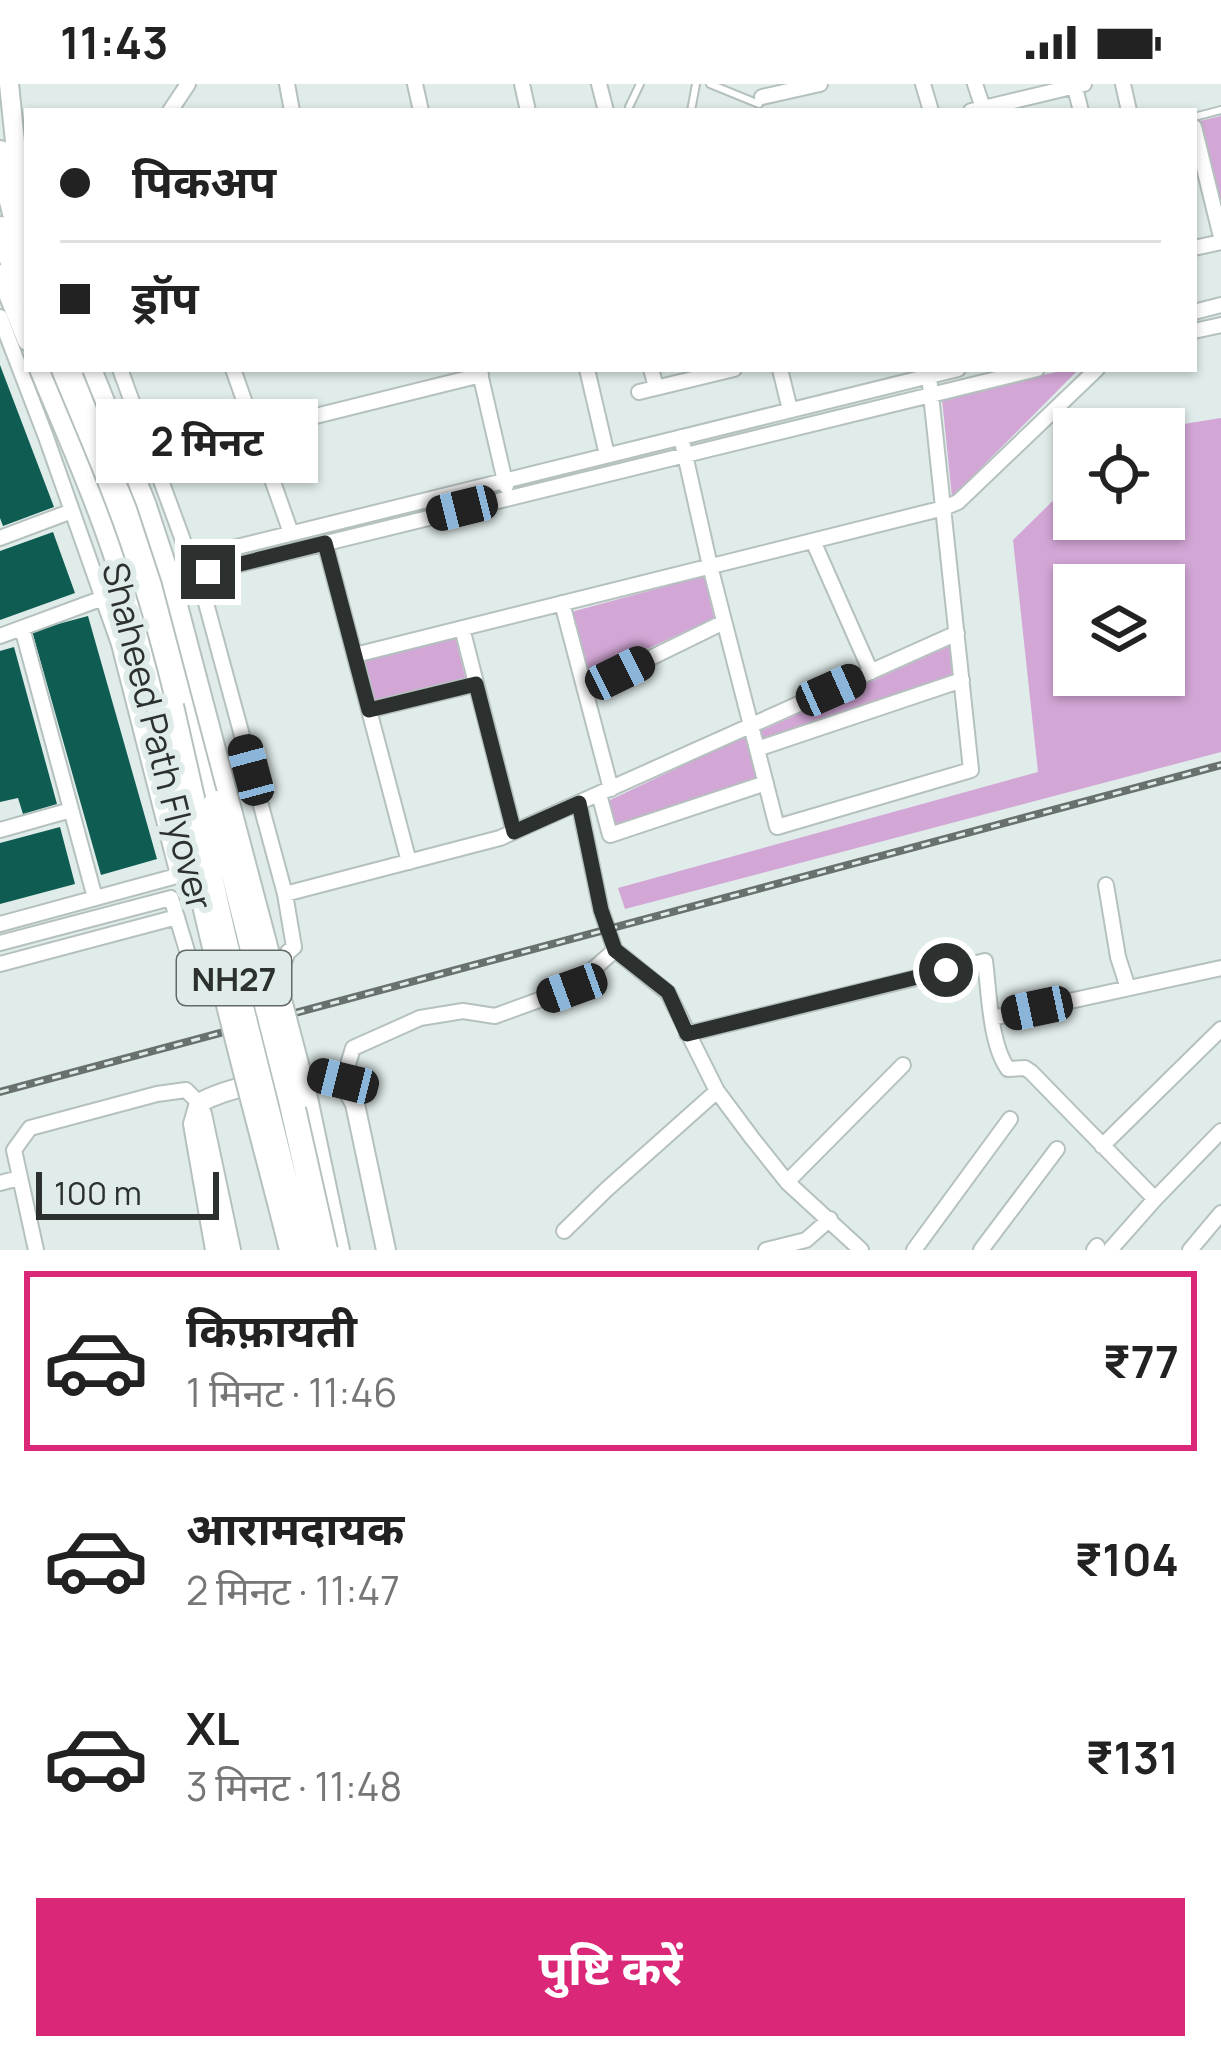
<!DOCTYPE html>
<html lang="hi">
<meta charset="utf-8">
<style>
:root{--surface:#fff;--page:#f6f6f6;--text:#222;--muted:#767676;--line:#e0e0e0;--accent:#db2777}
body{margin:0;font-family:Manrope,"Noto Sans Devanagari",sans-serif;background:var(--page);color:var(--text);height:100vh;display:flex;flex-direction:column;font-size:45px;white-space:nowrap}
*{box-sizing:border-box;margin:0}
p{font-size:39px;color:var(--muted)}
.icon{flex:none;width:66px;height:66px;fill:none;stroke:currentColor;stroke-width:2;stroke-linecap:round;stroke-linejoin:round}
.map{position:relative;height:1166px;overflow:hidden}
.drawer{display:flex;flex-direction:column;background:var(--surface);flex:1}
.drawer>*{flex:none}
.top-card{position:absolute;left:24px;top:24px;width:1173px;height:264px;border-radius:0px;box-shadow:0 3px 9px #0004;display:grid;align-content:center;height:264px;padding:0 36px;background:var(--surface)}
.tools{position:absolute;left:1053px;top:324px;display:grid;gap:24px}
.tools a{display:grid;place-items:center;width:132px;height:132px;border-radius:0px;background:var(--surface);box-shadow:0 3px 9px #0004;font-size:60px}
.scale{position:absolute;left:36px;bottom:30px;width:183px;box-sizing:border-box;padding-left:12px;border:6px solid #2c3130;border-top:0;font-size:33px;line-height:42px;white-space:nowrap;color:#2c3130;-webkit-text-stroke:9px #e0ecea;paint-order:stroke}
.end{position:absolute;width:54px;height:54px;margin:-27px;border:15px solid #2c3130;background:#fff;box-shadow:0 0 0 6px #fff}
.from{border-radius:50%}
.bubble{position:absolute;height:84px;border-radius:0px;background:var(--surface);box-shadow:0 3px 9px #0004;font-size:39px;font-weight:700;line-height:84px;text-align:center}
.car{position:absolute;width:36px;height:72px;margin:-36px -18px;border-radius:15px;box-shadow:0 0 9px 3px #0007;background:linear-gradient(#222 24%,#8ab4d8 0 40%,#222 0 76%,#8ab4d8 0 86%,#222 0)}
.top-card b{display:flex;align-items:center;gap:42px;height:114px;font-size:45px}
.top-card b+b{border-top:3px solid var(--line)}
.top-card i{width:30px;height:30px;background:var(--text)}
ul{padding:21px 0 0;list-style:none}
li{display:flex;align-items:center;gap:36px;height:180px;margin:0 24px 18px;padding:0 12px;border:6px solid transparent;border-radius:0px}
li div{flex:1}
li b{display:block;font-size:45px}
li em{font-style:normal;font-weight:700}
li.selected{border-color:var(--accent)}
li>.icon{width:108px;height:108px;stroke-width:1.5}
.action{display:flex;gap:24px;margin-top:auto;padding:24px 36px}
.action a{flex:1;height:138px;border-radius:0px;background:var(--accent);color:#fff;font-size:48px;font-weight:700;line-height:138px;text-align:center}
.status{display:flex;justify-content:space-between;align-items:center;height:84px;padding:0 60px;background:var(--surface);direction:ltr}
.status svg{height:33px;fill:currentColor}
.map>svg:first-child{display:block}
</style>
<div class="status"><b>11:43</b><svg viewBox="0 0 49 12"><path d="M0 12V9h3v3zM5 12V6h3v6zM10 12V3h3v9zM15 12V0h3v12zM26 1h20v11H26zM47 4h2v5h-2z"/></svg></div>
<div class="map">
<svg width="1221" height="1166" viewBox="0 0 1221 1166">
<rect width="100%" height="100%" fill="#e0ecea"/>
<path fill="#d2a6d5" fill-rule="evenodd" d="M1221 32V135L1196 38Z
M1069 285H1079L952 413 942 315Z
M1221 334V668L625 825 618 804 1038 688 1013 456 1074 396V435H1164V345H1152ZM1074 501H1164V591H1074Z
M704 492 714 534 587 593 571 528Z
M455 552 466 596 374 619 363 575Z
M952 561 956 590 761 657 758 648Z
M745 652 756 694 614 743 608 717Z"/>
<path fill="#0f5c52" d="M0 281 54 423 3 442 0 434Z
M53 448 75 509 0 536V467Z
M88 532 157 775 101 791 32 547Z
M14 563 57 720 23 730 18 714 0 718V567Z
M60 743 75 800 0 820V759Z"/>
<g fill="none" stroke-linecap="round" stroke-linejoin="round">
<g stroke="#b5c1bf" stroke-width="10">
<path id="lane" d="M710 0 759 20
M629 23 640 0
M691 27 696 0
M1194 33 1221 26"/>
</g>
<g stroke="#b5c1bf" stroke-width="18">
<path id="street" d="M287 0 292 27
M415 0 421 27
M522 0 528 27
M599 0 606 27
M923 0 931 27
M975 0 983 24
M1074 0 1081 27
M1123 0 1129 27
M762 13 820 0
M170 27 188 0
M971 27 1084 0
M1194 43 1221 153
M1194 164 1221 158
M1194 228 1221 221
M0 233 46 353 119 560 177 787 173 793 0 840
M1194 247 1221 241
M233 285 291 449
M479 285 506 402
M587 285 607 371
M651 285 656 303
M780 285 790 326
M639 308 734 285
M255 347 481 291
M681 353 710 482 777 743 971 686 929 292
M0 454 72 427
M813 457 871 588
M325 459 409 778
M193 483 208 488 1037 285
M193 483 204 471 958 285
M562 519 611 705
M22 544 95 814
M462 544 514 748
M0 552 103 514
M355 571 944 424 958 418 1097 285
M585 606 724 538
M369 626 476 600
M757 665 962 596
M599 710 610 751 766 699
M579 719 601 826 615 866 668 909 717 1007 752 1054 787 1098 861 1166
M0 746 71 726
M1106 801 1118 873 1128 904
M285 810 500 754 957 549
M0 859 171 814 191 880 203 892 284 878 288 868 294 863 285 810 206 519 120 285
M0 880 177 833
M992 934 1221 884
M687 950 985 877C989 907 990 961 1008 985L1025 984 1031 988 1155 1115 1221 1047
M343 997 353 964 420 934 463 927 495 932 572 904 615 866
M1102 1062 1221 945
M787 1098 903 981
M0 1099 19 1094
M564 1147 607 1105 717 1007
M36 1166 14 1066 30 1044 157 1010 186 1006 199 1019
M766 1166 806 1156 830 1135
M914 1166 1010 1035
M981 1166 1057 1065
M1094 1166 1097 1162
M1110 1166 1155 1115
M1190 1166 1221 1129"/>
</g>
<g stroke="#b5c1bf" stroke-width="22">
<path id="secondary" d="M9 0 19 96 27 122
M0 190 27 257
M308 1014 340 1166
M202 1030 231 1166
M215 1166 193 1040 199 1019C234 1000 305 988 343 997L355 1020 386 1166"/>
</g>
<g stroke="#b5c1bf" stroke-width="28">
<path id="highway" d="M0 69 15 129 27 160
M0 145 27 213
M56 285 132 490 171 622
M75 285 141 458 185 594 216 719"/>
</g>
<use href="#lane" stroke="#fff" stroke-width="6"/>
<use href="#street" stroke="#fff" stroke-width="14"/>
<use href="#secondary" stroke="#fff" stroke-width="18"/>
<use href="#highway" stroke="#fff" stroke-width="24"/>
<g stroke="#69716f" stroke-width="8">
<path id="rail" d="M0 1008 1221 681"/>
</g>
<use href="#rail" stroke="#e0ecea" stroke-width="3" stroke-dasharray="9" stroke-linecap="butt"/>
<g stroke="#b5c1bf" stroke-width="22" stroke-linecap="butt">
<path id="secondary-bridge" d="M39 285C68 355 100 426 122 499 159 616 181 736 210 855 234 959 263 1062 289 1166
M92 285 146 419 171 495 308 1014"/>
</g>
<g stroke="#b5c1bf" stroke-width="28" stroke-linecap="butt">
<path id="highway-bridge" d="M171 622 224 855 302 1166
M216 719 291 1016 325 1166"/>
</g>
<use href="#secondary-bridge" stroke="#fff" stroke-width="18"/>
<use href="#highway-bridge" stroke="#fff" stroke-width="24"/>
</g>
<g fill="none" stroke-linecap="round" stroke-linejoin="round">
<path stroke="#2c3130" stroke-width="15" d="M208 488 325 459 369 626 476 600 514 748 579 719 601 826 615 866 668 908 687 950 946 886"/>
</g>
<g text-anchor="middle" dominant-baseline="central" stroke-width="12" stroke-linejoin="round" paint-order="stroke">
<rect fill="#e0ecea" stroke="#626968" stroke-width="3" x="177" y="867" width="114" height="54" rx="9"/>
<g font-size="33" font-weight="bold" fill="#2c3130">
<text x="234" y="894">NH27</text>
</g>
<g font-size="36" fill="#2c3130" stroke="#e0ecea">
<text transform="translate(158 652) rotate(76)">Shaheed Path Flyover</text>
</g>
</g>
</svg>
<div class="tools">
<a><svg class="icon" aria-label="locate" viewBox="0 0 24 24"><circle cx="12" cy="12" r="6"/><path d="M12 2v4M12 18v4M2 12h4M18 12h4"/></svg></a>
<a><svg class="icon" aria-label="layers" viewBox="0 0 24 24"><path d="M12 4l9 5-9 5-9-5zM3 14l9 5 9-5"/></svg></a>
</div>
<div class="scale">100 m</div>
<i class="end from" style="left:946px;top:886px"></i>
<i class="end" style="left:208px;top:488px"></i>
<div class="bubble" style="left:96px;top:315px;width:222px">2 मिनट</div>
<i class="car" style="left:462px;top:424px;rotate:256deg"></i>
<i class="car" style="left:620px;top:589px;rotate:64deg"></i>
<i class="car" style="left:831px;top:606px;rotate:66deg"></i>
<i class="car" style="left:251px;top:686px;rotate:345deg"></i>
<i class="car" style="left:572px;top:904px;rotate:250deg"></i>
<i class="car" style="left:1037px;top:924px;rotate:258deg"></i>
<i class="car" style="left:343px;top:997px;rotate:284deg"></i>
<div class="top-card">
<b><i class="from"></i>पिकअप</b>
<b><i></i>ड्रॉप</b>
</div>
</div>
<section class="drawer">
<ul>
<li class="selected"><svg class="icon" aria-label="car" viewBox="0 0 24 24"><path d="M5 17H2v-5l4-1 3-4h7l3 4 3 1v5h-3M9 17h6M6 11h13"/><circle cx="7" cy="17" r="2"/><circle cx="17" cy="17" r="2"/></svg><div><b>किफ़ायती</b><p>1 मिनट · 11:46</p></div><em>₹77</em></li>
<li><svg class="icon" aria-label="car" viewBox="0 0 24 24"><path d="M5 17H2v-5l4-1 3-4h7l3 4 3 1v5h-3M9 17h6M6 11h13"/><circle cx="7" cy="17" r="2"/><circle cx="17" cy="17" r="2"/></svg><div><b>आरामदायक</b><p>2 मिनट · 11:47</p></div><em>₹104</em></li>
<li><svg class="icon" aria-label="car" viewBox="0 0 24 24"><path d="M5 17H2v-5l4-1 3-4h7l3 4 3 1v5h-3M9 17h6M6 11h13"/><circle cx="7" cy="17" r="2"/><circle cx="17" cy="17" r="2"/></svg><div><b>XL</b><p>3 मिनट · 11:48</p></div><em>₹131</em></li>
</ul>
<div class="action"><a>पुष्टि करें</a></div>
</section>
